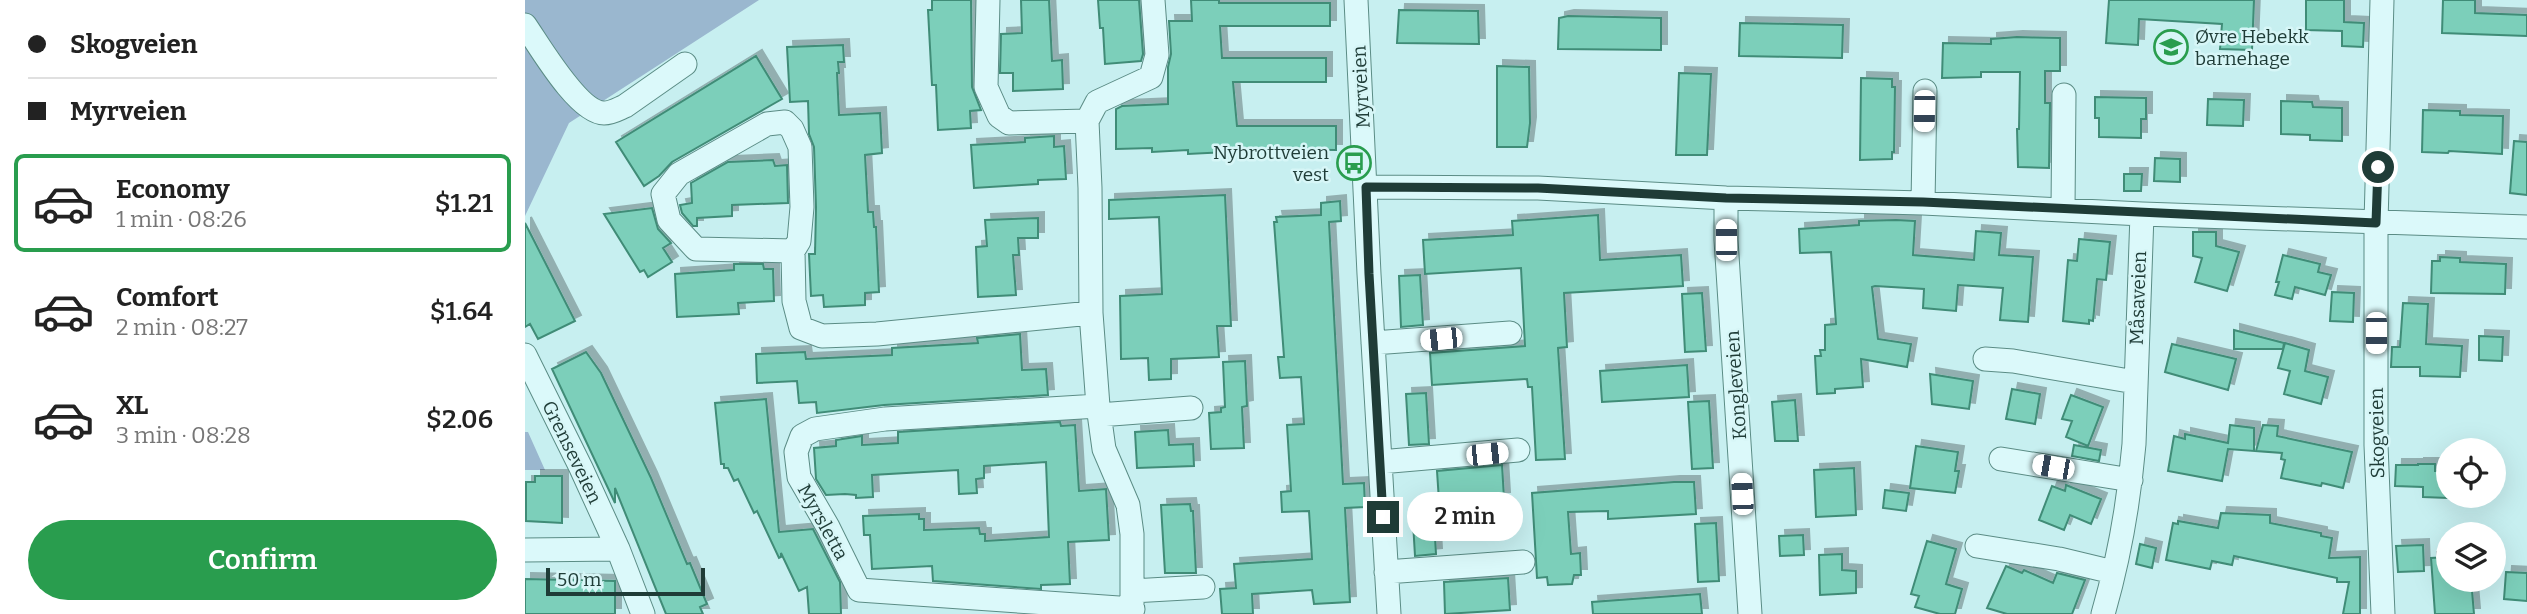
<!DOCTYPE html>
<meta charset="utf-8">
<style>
:root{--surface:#fff;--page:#f2f2f2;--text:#222;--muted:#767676;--line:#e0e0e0;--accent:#299d4e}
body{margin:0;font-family:Bitter,serif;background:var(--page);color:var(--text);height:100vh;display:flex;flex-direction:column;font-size:26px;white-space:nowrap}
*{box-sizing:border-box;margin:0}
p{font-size:23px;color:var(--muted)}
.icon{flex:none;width:38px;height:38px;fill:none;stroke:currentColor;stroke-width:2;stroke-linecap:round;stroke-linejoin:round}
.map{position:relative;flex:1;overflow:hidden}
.panel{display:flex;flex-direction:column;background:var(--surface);width:525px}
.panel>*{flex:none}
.top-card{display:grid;align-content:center;height:154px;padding:0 28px;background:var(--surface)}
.tools{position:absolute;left:1911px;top:438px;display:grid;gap:14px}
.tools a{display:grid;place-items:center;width:70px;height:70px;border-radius:50%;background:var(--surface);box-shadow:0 7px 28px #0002;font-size:35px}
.scale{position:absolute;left:21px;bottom:18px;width:159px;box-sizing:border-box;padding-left:7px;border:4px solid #1f3c37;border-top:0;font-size:19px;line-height:24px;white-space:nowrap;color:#1f3c37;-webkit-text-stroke:5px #d7f6f7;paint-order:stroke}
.end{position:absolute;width:32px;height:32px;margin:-16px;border:9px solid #1f3c37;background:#fff;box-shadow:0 0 0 4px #fff}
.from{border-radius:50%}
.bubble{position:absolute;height:49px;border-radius:24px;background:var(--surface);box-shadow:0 7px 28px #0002;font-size:23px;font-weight:600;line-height:49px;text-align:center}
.car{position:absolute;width:21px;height:42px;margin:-21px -10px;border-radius:9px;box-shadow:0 0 5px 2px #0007;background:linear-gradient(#fff 24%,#345 0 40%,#fff 0 76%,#345 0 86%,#fff 0)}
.top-card b{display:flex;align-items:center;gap:24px;height:66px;font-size:26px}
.top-card b+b{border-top:2px solid var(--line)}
.top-card i{width:18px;height:18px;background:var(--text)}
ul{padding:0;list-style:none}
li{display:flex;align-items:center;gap:21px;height:98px;margin:0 14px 10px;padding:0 14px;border:4px solid transparent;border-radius:10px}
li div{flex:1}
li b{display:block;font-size:26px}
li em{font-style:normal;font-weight:600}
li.current{border-color:var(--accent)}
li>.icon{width:63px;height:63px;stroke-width:1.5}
.button{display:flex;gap:14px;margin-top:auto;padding:14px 28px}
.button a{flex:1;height:80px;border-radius:42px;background:var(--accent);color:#fff;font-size:28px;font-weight:600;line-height:80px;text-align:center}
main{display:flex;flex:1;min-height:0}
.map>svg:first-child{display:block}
</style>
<main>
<section class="panel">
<div class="top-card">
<b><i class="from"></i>Skogveien</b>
<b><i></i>Myrveien</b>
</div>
<ul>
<li class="current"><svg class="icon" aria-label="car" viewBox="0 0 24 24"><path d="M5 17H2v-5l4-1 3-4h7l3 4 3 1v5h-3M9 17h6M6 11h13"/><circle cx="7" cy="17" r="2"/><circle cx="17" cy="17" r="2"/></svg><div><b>Economy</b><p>1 min · 08:26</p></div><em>$1.21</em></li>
<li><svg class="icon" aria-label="car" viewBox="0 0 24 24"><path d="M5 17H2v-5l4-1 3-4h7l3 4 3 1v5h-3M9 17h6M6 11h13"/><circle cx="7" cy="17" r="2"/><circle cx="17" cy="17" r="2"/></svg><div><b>Comfort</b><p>2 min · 08:27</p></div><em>$1.64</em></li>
<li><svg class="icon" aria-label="car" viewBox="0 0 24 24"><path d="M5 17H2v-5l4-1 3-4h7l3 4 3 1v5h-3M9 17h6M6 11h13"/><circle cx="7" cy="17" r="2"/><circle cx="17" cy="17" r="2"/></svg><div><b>XL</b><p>3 min · 08:28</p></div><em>$2.06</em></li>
</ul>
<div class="button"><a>Confirm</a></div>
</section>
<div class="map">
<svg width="2002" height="614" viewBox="0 0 2002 614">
<defs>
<filter id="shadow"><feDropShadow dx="6" dy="-6" stdDeviation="0" flood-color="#0004"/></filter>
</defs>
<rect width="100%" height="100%" fill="#c7eff0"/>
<path fill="#9ab7cf" d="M0 0H234L44 123 0 216Z
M0 432H3L20 470H0Z"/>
<path fill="#7bcfba" stroke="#408c77" stroke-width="2" filter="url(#shadow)" d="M407 0H446L447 87 456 110 445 111 446 128 413 130 411 85H407L403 10H407Z
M496 0H524L527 61 537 60 538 89 488 91V73H475L476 34 497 33Z
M573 0H614L618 54 616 61 580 64 578 28H575Z
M666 0H694V3H805V26H695L697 58H801V82H708L712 126H811V150L702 149V152L663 154V150L627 152V148L591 149V109L597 106 643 104V67L646 54 644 21H667Z
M1584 0H1729L1727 50 1695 49 1697 24 1614 19 1613 45 1581 43Z
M1781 0H1819V22L1839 23 1838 47 1817 46V31L1781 30Z
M1918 0H1950V13L2002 15V36L1917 33Z
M874 10 953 11 954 44 872 43Z
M1043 16 1136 18V50L1033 49 1034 18Z
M1215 23 1318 25 1317 58 1214 56Z
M1492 37 1535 38V71H1520V103H1525L1524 168 1493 167 1492 129H1494L1495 72H1456V77L1417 78 1418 43 1466 44V39Z
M318 45 319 62H313L314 73H312L314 115 355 113 357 153 340 155 343 212H348L349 227H351L354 292 340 293V305L299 307 298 295 286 296 284 254H290L291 207 289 147 284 134 283 101 265 102 262 47Z
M231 56 257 99 147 162 134 176 119 186 91 142Z
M972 66 1004 67 1005 123 1002 147H972Z
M1154 73 1186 74 1182 155H1151Z
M1336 78 1367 79V87H1370L1369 152H1367V159L1335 160Z
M1570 97 1621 98V119H1616V138L1574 137V118H1570Z
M1683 99 1719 100 1718 126 1682 125Z
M1756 101 1787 102 1788 107 1817 108V141L1785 140V135L1756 134Z
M1898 110 1935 111V115L1978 116 1977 154 1924 151 1923 153 1897 152Z
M529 136V147L539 146 541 179 513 180V184L449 188 446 145 500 142V138Z
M1989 141 2002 142V195L1985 193Z
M1630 158 1655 159V182L1629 181Z
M248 160 250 166 262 165 263 203 207 205V216L172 218V226H168L157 213 155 205 167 203 166 183 203 162Z
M1599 174H1617L1616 191H1599Z
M700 195 706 326H692L694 357 646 359V379L624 380 623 358 596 359 595 296 637 294 634 217 584 219V200Z
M815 201 816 221 804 222 818 484 839 483 840 507 820 508 825 602 789 604 787 590 727 594 728 614H697L695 589 711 588 709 564 787 559 784 511 757 512 756 492 766 491 762 425 779 424 776 377 755 378 753 357H759L749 222H752L751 217 796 215V203Z
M127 208 133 229 146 243 138 248 147 262 123 277 119 270 115 272 79 214Z
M1073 215 1075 260 1156 255 1158 286 1039 293 1042 347 1033 348 1040 459 1011 460 1007 387H1003L1002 379 907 385 905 353 1000 346 996 268 900 274 898 240 988 235 987 221Z
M513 218V238H493L494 255H488L491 295 453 297 451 247 462 246 460 220Z
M1371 220 1390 221 1388 255 1449 260 1451 231 1476 233 1474 255 1508 257 1503 322 1475 320 1478 288 1433 285 1431 311 1398 308 1399 289 1350 286 1347 287 1353 339 1386 344 1382 367 1336 359 1338 387 1310 389V393L1292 394 1290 356H1296L1295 350H1300V325L1311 324 1306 252 1275 253 1274 229 1334 225V221Z
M0 223 50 321 13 339 5 324 0 327Z
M1668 232H1691V246L1714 252 1702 291 1670 282 1677 258 1668 256Z
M1554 239 1585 242 1581 280 1572 279 1568 321 1564 320V324L1538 321 1543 260 1552 261Z
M1758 255 1795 264 1793 272 1806 275 1800 295 1770 287 1767 299 1750 295 1754 282H1751Z
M1915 257 1935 258V262L1981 264 1980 294 1906 293 1907 261H1915Z
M209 264H238L239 269H248L249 301 213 303 214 314 152 317 150 274 209 270Z
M895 275 898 325 876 327 874 276Z
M1807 292 1829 293 1828 322 1805 321Z
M1177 293 1181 351 1160 352 1157 294Z
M1878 303 1903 304 1901 344 1937 346 1935 377 1895 376V367H1866L1867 347H1875Z
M1709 330 1759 343 1758 349H1709Z
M495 334 497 370 521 369 523 395 359 405 292 413 291 402 274 403 272 381 232 383 231 354 280 352 281 359 367 355V348L453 343 452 338Z
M1954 336 1978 337 1977 361 1954 360Z
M1760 343 1784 350 1780 371 1803 377 1796 404 1759 394 1765 371 1753 368Z
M1647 344 1711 359 1703 390 1640 372Z
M61 352 76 373 126 478 162 564 165 563 182 604 175 607 178 614H141L90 488V503L27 369Z
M720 361 722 406 717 407 719 448 686 449 684 413 696 412V408L700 407 698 362Z
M1162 365 1164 397 1077 402 1075 371Z
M1405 374 1448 381 1444 409 1407 404Z
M1487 389 1515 394 1510 424 1481 419Z
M901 393 904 444 884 445 881 394Z
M1546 395 1578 407 1563 446 1541 437 1547 421 1537 419Z
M241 399 254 532 288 529 315 582 316 614H284L282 587 274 591 256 553V557L254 558 232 511 229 513 213 479 209 481 203 468H199V464H196L190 403Z
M1270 400 1273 441H1250L1247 402Z
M1184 401 1188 468 1167 469 1163 402Z
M535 422 536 426 550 425 554 491 581 489 584 540 543 542 545 584 516 585V589L408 581 407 566 347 569 345 535H339L338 516 394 514V519H399V530L454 528 455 534H460V541L524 537 521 462 459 466V478L451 479 452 493 434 494 433 470 347 475 348 497 331 498V495L320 494 301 495 291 479 289 448 311 446V440L337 436V445L373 443V432Z
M1705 425 1729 428V451L1703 449 1697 481 1643 471 1649 436 1660 439V434L1703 443Z
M1738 425 1753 426 1752 436 1827 452 1818 488 1797 483 1796 486 1756 478 1760 460 1756 459 1757 453 1731 451Z
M643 430 644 445 668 444 669 466 612 468 610 432Z
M1549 445 1576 450 1574 461 1547 456Z
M1391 446 1433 452 1430 471H1434L1430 493 1385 488Z
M1893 464H1910V471H1923V498L1898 497V487L1870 486 1871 465H1893Z
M977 465 979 498 914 501 912 471Z
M1329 468 1331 515 1291 517 1289 470Z
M10 476H37V523L1 521V482H10Z
M1149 482H1169L1171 514 1083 519V511L1043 512 1046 554 1055 553 1056 575H1049L1047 584 1023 585 1022 577 1012 578 1007 493Z
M1541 485 1576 499 1566 524 1545 515 1539 530 1514 520 1527 486 1540 491Z
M1360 490 1384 493 1381 511 1358 508Z
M665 504 666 511H668L671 573H640L636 505Z
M908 504 911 554 890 556 887 505Z
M1696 513 1745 515V523L1796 533V536L1807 538 1804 558 1835 557V614H1818L1824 582H1812V578L1709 556 1707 565 1687 561 1685 569 1641 560 1648 523 1653 524V521L1693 528Z
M1191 523 1194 581 1173 582 1170 524Z
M1278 535 1279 555 1255 556 1254 536Z
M1402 541 1431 549 1421 584 1437 589 1430 614H1415L1390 607 1394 596 1386 594Z
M1615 544 1631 548 1627 568 1611 564Z
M1898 545 1899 571 1873 572 1871 546Z
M1317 554V570L1331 571V593L1295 595 1294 555Z
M1923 557V579H1946L1949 614H1910L1906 558Z
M1481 566 1497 573 1499 570 1528 583 1532 573 1560 580 1547 614H1482L1462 608Z
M1981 572 2002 573V601L1979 599Z
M983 578 985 610 920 614 919 582Z
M0 579 90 581V614H0Z
M1175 594 1177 614H1068L1067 602Z"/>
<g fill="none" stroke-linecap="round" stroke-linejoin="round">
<g stroke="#5b8c85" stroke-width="25">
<path id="minor" d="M463 0 461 87 474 116 484 123 562 121
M831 0 844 274 864 614
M1857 0 1851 223V445L1858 614
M0 25C14 45 53 113 79 113 87 113 93 109 100 106L160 64
M841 187 1013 188 1201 198 1398 203 1617 214 2002 227
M1201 198V240L1225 614
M1398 203 1400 91
M1538 209 1539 95
M268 251 171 249 144 220 138 194 154 174 242 124 260 122 267 129 275 147 277 207 274 241 268 251 269 301 276 328 297 336 352 334 566 313
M848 343 985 333
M0 355 56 468 93 549 118 614
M1460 359 1488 361 1610 382
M573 406 360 419 290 429 277 436 271 452 274 477 303 527 334 590 608 609
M574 415 666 408
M1476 459 1606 480
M855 462 993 450
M1452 546 1534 559 1588 572
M0 550 93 549
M861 572 998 562
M607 591 678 587
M607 614V534L603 505 579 449 573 406 566 313 565 188 562 121 572 102 626 77 632 55 628 0
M1578 614C1594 559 1604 501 1609 444L1617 214"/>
</g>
<use href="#minor" stroke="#dbf9fa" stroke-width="23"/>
</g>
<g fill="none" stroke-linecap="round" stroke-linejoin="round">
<path stroke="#1f3c37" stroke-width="9" d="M858 517 844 274 841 187 1013 188 1201 198 1398 202 1851 223 1853 167"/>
</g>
<defs>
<g id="school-ring" transform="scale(1.75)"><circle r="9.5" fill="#d7f6f7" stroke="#299d4e" stroke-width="1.5"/><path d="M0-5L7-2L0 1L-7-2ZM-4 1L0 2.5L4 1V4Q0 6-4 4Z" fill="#299d4e"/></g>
<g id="bus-ring" transform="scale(1.75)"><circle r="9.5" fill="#d7f6f7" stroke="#299d4e" stroke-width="1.5"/><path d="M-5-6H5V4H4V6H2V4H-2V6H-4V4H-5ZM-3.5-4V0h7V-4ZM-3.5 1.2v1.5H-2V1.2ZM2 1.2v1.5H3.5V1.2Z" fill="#299d4e"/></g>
</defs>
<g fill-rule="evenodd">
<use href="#school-ring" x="1646" y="47"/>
<use href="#bus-ring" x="829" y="163"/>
</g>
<g text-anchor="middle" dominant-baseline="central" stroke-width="5" stroke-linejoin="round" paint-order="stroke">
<g font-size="19" fill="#1f3c37" stroke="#d7f6f7" text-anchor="start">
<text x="1670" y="36">Øvre Hebekk<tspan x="1670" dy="22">barnehage</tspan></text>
<text x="804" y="152" text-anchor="end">Nybrottveien<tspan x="804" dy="22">vest</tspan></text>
</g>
<g font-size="19" fill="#1f3c37" stroke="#d7f6f7">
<text transform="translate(836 87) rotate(-93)">Myrveien</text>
<text transform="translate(1613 298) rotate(-88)">Måsaveien</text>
<text transform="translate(1211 385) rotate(-94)">Kongleveien</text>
<text transform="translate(1852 433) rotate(-91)">Skogveien</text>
<text transform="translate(47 452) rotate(64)">Grenseveien</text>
<text transform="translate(298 522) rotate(61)">Myrsletta</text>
</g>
</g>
</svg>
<div class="tools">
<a><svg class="icon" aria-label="locate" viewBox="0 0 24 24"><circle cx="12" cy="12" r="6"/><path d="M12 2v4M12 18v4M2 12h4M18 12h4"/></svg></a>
<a><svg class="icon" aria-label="layers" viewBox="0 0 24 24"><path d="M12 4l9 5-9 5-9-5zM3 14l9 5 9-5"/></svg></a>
</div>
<div class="scale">50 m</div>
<i class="end from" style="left:1853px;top:167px"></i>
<i class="end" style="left:858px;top:517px"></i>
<div class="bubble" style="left:882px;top:492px;width:116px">2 min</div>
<i class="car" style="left:1399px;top:111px;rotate:181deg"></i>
<i class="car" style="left:1201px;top:240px;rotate:0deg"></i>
<i class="car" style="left:1851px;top:333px;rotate:180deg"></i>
<i class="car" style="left:916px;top:339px;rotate:264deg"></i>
<i class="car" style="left:962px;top:454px;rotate:84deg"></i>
<i class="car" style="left:1528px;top:467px;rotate:280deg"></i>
<i class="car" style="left:1217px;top:494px;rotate:357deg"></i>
</div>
</main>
